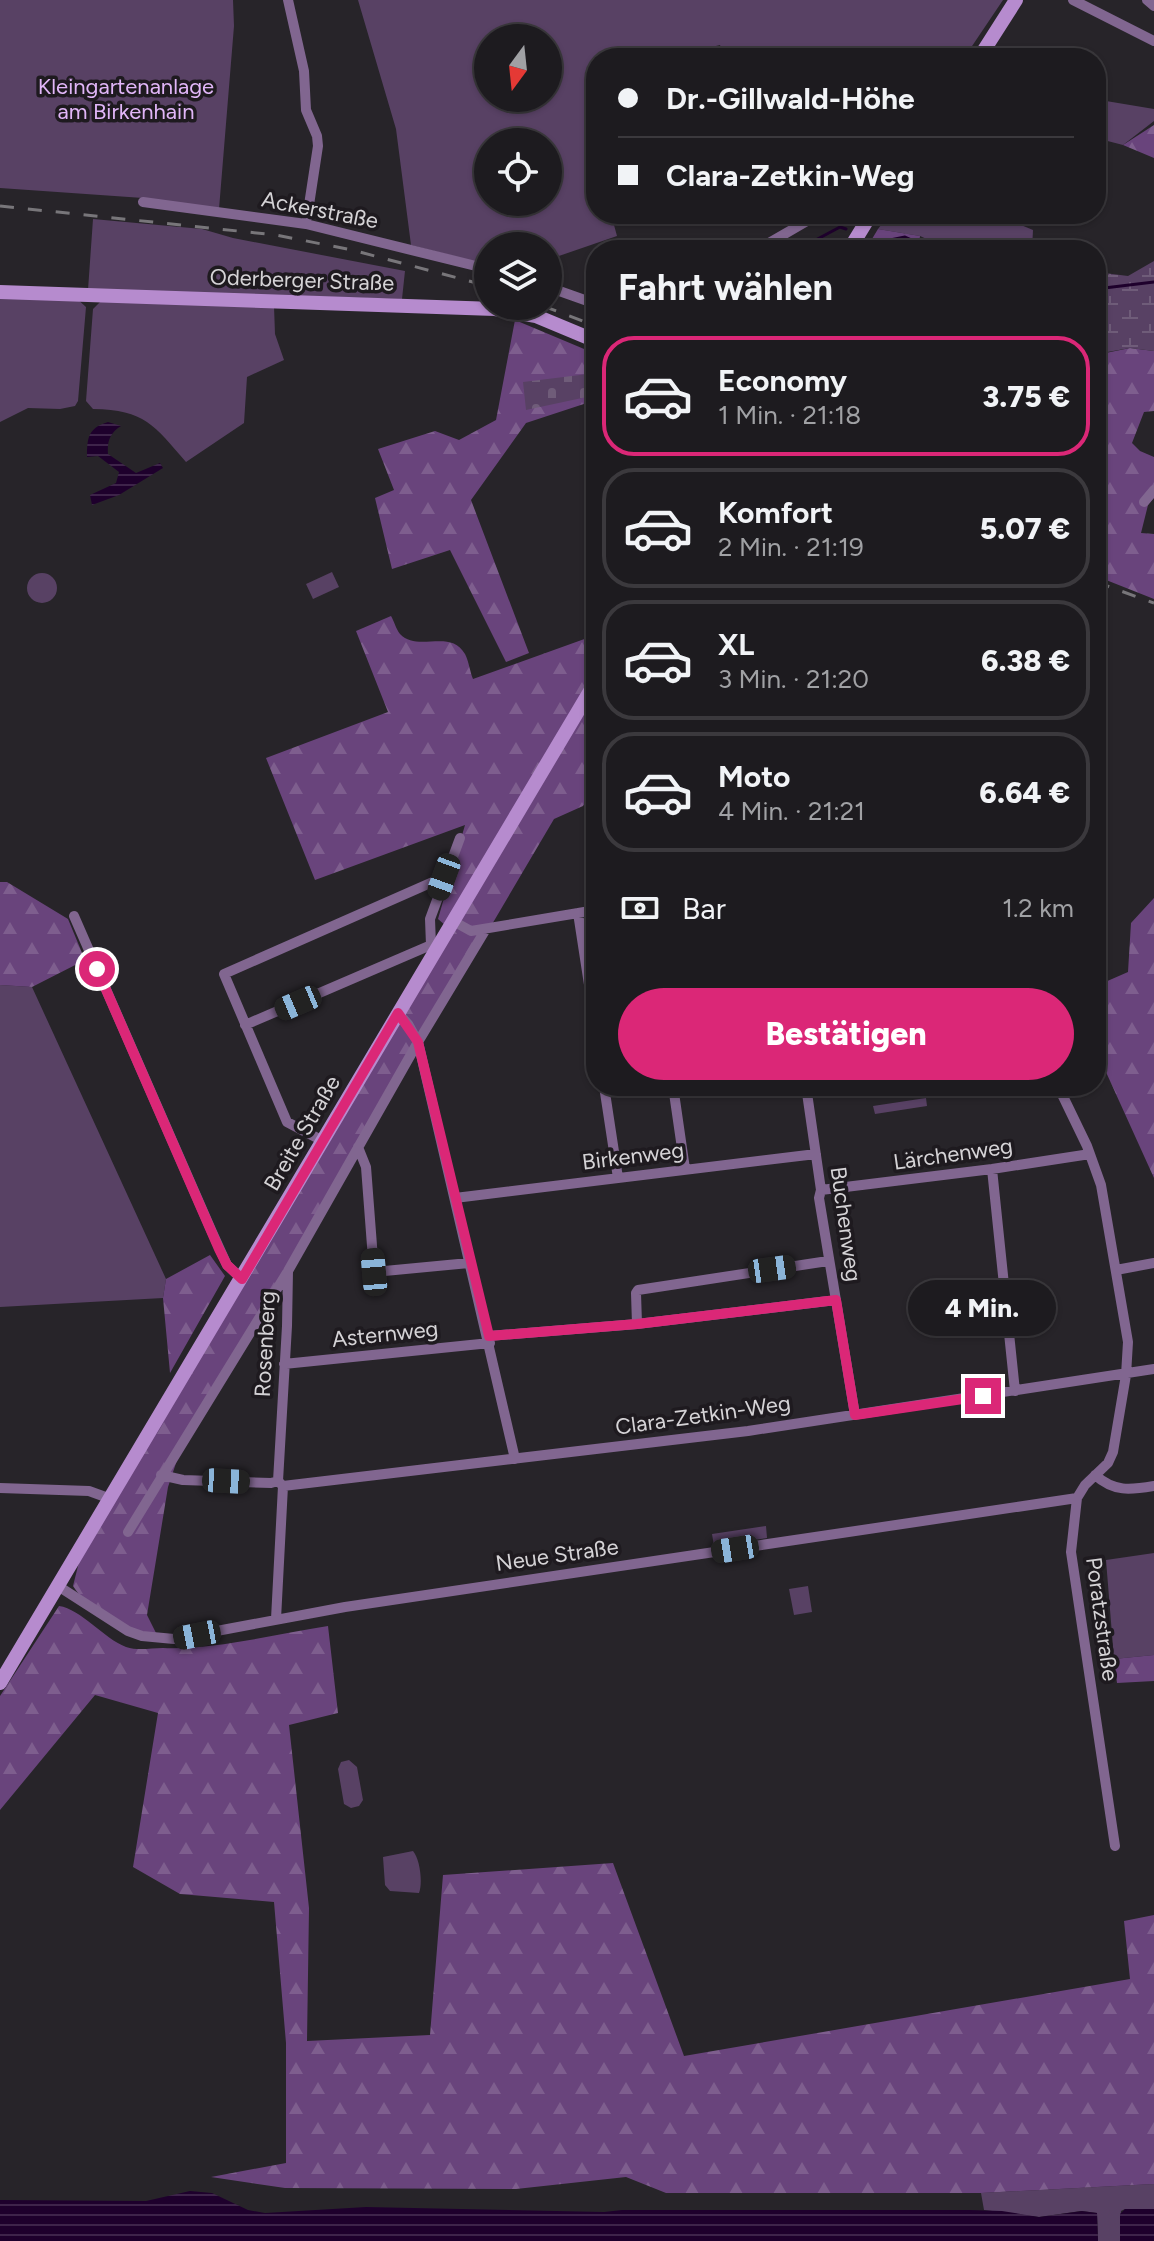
<!DOCTYPE html>
<html lang="de">
<meta charset="utf-8">
<style>
:root{--surface:#1d1b1f;--page:#2a282c;--text:#f1f3f6;--muted:#a0a1a4;--line:#3b393d;--accent:#db2777}
body{margin:0;font-family:Figtree,sans-serif;background:var(--page);color:var(--text);height:100vh;display:flex;flex-direction:column;font-size:30px;white-space:nowrap}
*{box-sizing:border-box;margin:0}
p{font-size:26px;color:var(--muted)}
.icon{flex:none;width:44px;height:44px;fill:none;stroke:currentColor;stroke-width:2;stroke-linecap:round;stroke-linejoin:round}
.map{position:relative;flex:1;overflow:hidden}
.panel{position:absolute;left:586px;top:240px;width:520px;height:856px;display:flex;flex-direction:column;background:var(--surface);border-radius:32px;box-shadow:0 2px 6px #0004,0 0 0 2px var(--line)}
.panel>*{flex:none}
.guide{position:absolute;left:586px;top:48px;width:520px;height:176px;border-radius:32px;box-shadow:0 2px 6px #0004,0 0 0 2px var(--line);display:grid;align-content:center;height:176px;padding:0 32px;background:var(--surface)}
.needle{width:52px;rotate:195deg}
.controls{position:absolute;left:474px;top:24px;display:grid;gap:16px}
.controls a{display:grid;place-items:center;width:88px;height:88px;border-radius:50%;background:var(--surface);box-shadow:0 2px 6px #0004,0 0 0 2px var(--line);font-size:40px}
.end{position:absolute;width:36px;height:36px;margin:-18px;border:10px solid #db2777;background:#fff;box-shadow:0 0 0 4px #fff}
.from{border-radius:50%}
.bubble{position:absolute;height:56px;border-radius:28px;background:var(--surface);box-shadow:0 2px 6px #0004,0 0 0 2px var(--line);font-size:26px;font-weight:800;line-height:56px;text-align:center}
.car{position:absolute;width:24px;height:48px;margin:-24px -12px;border-radius:10px;box-shadow:0 0 6px 2px #0007;background:linear-gradient(#222 24%,#8ab4d8 0 40%,#222 0 76%,#8ab4d8 0 86%,#222 0)}
.guide b{display:flex;align-items:center;gap:28px;height:76px;font-size:30px}
.guide b+b{border-top:2px solid var(--line)}
.guide i{width:20px;height:20px;background:var(--text)}
ul{padding:0;list-style:none}
li{display:flex;align-items:center;gap:24px;height:120px;margin:0 16px 12px;padding:0 16px;border:4px solid var(--line);border-radius:32px}
li div{flex:1}
li b{display:block;font-size:30px}
li em{font-style:normal;font-weight:800}
li.selected{border-color:var(--accent)}
li>.icon{width:72px;height:72px;stroke-width:1.5}
h2{padding:0 32px;font-size:36px;line-height:96px}
.pay{display:flex;align-items:center;gap:20px;height:88px;padding:0 32px;font-size:30px}
.pay p{margin-inline-start:auto}
.cta{display:flex;gap:16px;margin-top:auto;padding:16px 32px}
.cta a{flex:1;height:92px;border-radius:48px;background:var(--accent);color:#fff;font-size:32px;font-weight:800;line-height:92px;text-align:center}
.map>svg:first-child{display:block}
</style>
<div class="map">
<svg width="1154" height="2241" viewBox="0 0 1154 2241">
<defs>
<pattern id="forest-firs" width="22" height="20" patternUnits="userSpaceOnUse" patternTransform="scale(2)"><rect width="22" height="20" fill="#69447c"/><path d="M5 1l3.5 6h-7zM16 11l3.5 6h-7z" fill="#7e5e8e"/></pattern>
<pattern id="wetland-marsh" width="20" height="14" patternUnits="userSpaceOnUse" patternTransform="scale(2)"><rect width="20" height="14" fill="#584164"/><path d="M1 5h8M5 5V1M11 12h8M15 12V8" fill="none" stroke="#6f5c79"/></pattern>
<pattern id="cemetery-stones" width="16" height="16" patternUnits="userSpaceOnUse" patternTransform="scale(2)"><rect width="16" height="16" fill="#584164"/><path d="M2 7V4a2 2 0 0 1 4 0v3zM10 15v-3a2 2 0 0 1 4 0v3z" fill="#6f5c79"/></pattern>
<pattern id="water-rules" width="6" height="5" patternUnits="userSpaceOnUse" patternTransform="scale(2)"><rect width="6" height="5" fill="#1e002c"/><path d="M0 2.5h6" fill="none" stroke="#3e244a"/></pattern>
</defs>
<rect width="100%" height="100%" fill="#272429"/>
<path fill="#584164" fill-rule="evenodd" d="M0 0H233L234 26 219 209 143 198 0 188Z
M358 0H1003L964 58H725L720 45 667 58H596V214H611L617 236 556 257V285L548 283V246H488V265L411 245 396 129ZM488 38H548V98H488ZM488 142H548V202H488Z
M1106 101 1154 109V121L1123 145 1096 138V121L1101 116Z
M889 214H1023L1021 225 1033 230 1032 250H951L920 236 878 229Z
M93 219 202 229 233 238 405 271 402 299 88 290Z
M0 295 75 297 86 307 78 401 75 406 60 409 28 408 0 422Z
M102 300 274 306 275 334 284 360 247 377 244 423 186 462C154 425 145 410 93 409L86 401 93 309Z
M332 572 339 587 313 599 306 584Z
M27 588a15 15 0 1 1 30 0a15 15 0 1 1-30 0Z
M0 985 32 987 166 1279 163 1298 0 1307Z
M926 1098 927 1106 875 1114 873 1106Z
M766 1526 767 1538 714 1546 712 1534Z
M1154 1553V1655L1114 1659 1106 1560Z
M808 1586 812 1612 794 1615 789 1589Z
M349 1760 357 1767 363 1800 359 1806 351 1808 344 1804 338 1769 341 1762Z
M413 1851C420 1859 423 1883 419 1893L390 1891 385 1885 383 1857Z
M1154 2184V2209H1125L1121 2211 1120 2241H1098L1097 2213 1081 2211 1039 2217 984 2210 981 2193Z"/>
<path fill="url(#forest-firs)" d="M1154 125V158L1123 145Z
M878 229 920 236 918 250 866 249Z
M515 320 596 354V400L526 423 471 500 529 653 506 662 450 550 392 569 375 498 394 490 378 449 435 431 459 440 496 420Z
M1130 348 1154 351V411L1144 412 1132 443 1140 451 1154 457V498L1148 505 1141 533 1154 534V599L1096 576V355Z
M391 616C394 621 396 629 400 634 418 653 450 628 465 654 469 662 470 672 473 679L590 637 596 618V672L445 925 438 919 465 825 315 880 266 758 388 712 356 631Z
M596 690V783L583 806 554 819 178 1457 168 1487 147 1615 157 1635C128 1630 88 1611 73 1586L79 1562Z
M0 882H7L68 919 85 960 32 987 0 985Z
M1154 898V1178L1096 1050V986L1128 972 1131 923Z
M210 1255 225 1276 170 1373 163 1298 166 1279Z
M59 1606C81 1609 103 1638 126 1647 138 1651 151 1648 163 1648 214 1650 276 1634 328 1626L338 1713 289 1725 309 1908 307 2041 430 2035 443 1875 613 1863 684 2056 1130 1979 1124 1921 1154 1915V2184L981 2193H666L626 2177 516 2189 285 2188 211 2177 286 2163V2043L274 1902 180 1894 133 1867 158 1713 95 1695 0 1810V1696Z
M1154 1655V1681L1117 1683 1114 1659Z"/>
<path fill="url(#wetland-marsh)" d="M1154 261V351L1130 348 1096 354V272L1128 276Z"/>
<path fill="url(#cemetery-stones)" d="M596 373V395L526 410 523 382Z"/>
<path fill="url(#water-rules)" d="M108 422 121 426C110 433 107 441 108 454L136 473 160 463 163 468 119 495 92 505 90 495 116 483 119 472 98 456 87 457C87 438 88 428 108 422Z
M190 2191 212 2193 248 2210 265 2213 366 2207 604 2212 622 2210H970L1002 2211 1039 2217 1082 2211 1097 2213 1098 2241H0V2200L146 2201Z
M1125 2209H1154V2241H1120V2214Z"/>
<g fill="none" stroke-linecap="round" stroke-linejoin="round">
<path stroke="#1e002c" stroke-width="3" d="M875 243 905 237 934 250
M797 250 840 227 846 229
M1096 289 1154 282"/>
<path stroke="#816690" stroke-width="10" d="M288 0 304 71 306 110 317 136 318 146 307 218
M1073 0 1154 41
M1147 0 1154 6
M143 202 306 224 488 269
M757 250 819 214
M548 287 596 304
M1144 502 1154 490
M578 913 596 1030
M74 916 212 1232 227 1265 242 1279
M453 921 471 931 596 910
M431 945 430 919 460 838
M398 1013 408 1024 418 1042 515 1459
M245 1025 431 945 436 949
M604 1086 618 1178
M673 1086 685 1169
M806 1086 821 1190 819 1198 855 1415
M1058 1086 1087 1146 1101 1185 1128 1342 1126 1375 1113 1452 1108 1463 1085 1485 1077 1498 1071 1552 1115 1846
M323 1141 287 1122 224 974 444 877
M358 1147 366 1167 374 1272 469 1263
M992 1169 1015 1391
M821 1190 992 1169 1090 1154
M455 1198 816 1154
M1116 1270 1154 1263
M637 1324 636 1293 638 1290 828 1261
M489 1336 637 1324 836 1300
M284 1364 490 1343
M161 1475 183 1480 271 1483 278 1481
M1095 1475C1114 1492 1130 1490 1154 1486
M283 1486 748 1431 1154 1369
M0 1488 89 1491 111 1499
M128 1532 288 1271 418 1042 486 929
M58 1586 128 1631 142 1636 174 1639 345 1607 1077 1498
M276 1619 283 1486 278 1481 287 1326 288 1271"/>
<path stroke="#b68bce" stroke-width="14" d="M979 58 1016 0
M849 250 871 214
M0 292 495 309 536 316 596 341
M0 1683 596 681"/>
<path stroke="#78767a" stroke-width="3" stroke-dasharray="14 14" stroke-linecap="butt" d="M0 206 276 235 352 250 488 286
M543 306 596 326
M1096 582 1154 603"/>
</g>
<g fill="none" stroke-linecap="round" stroke-linejoin="round">
<path stroke="#db2777" stroke-width="10" d="M97 969 219 1249 227 1265 242 1279 398 1013 418 1042 489 1336 637 1324 836 1300 855 1415 983 1396"/>
</g>
<g text-anchor="middle" dominant-baseline="central" stroke-width="7" stroke-linejoin="round" paint-order="stroke">
<g font-size="22" fill="#e1b6f8" stroke="#1e1a1f">
<text x="126" y="86">Kleingartenanlage<tspan x="126" dy="25">am Birkenhain</tspan></text>
</g>
<g font-size="22" fill="#d5d3d6" stroke="#1e1a1f">
<text transform="translate(320 210) rotate(11)">Ackerstraße</text>
<text transform="translate(302 280) rotate(2)">Oderberger Straße</text>
<text transform="translate(302 1133) rotate(-60)">Breite Straße</text>
<text transform="translate(953 1154) rotate(-8)">Lärchenweg</text>
<text transform="translate(633 1156) rotate(-7)">Birkenweg</text>
<text transform="translate(846 1224) rotate(82)">Buchenweg</text>
<text transform="translate(385 1334) rotate(-6)">Asternweg</text>
<text transform="translate(265 1344) rotate(-87)">Rosenberg</text>
<text transform="translate(703 1415) rotate(-8)">Clara-Zetkin-Weg</text>
<text transform="translate(557 1555) rotate(-8)">Neue Straße</text>
<text transform="translate(1102 1619) rotate(82)">Poratzstraße</text>
</g>
</g>
</svg>
<div class="controls">
<a><svg class="needle" viewBox="-14 -14 28 28"><path d="M0-13l5 13h-10z" fill="#e53935"/><path d="M0 13l5-13h-10z" fill="#a0a1a4"/></svg></a>
<a><svg class="icon" aria-label="locate" viewBox="0 0 24 24"><circle cx="12" cy="12" r="6"/><path d="M12 2v4M12 18v4M2 12h4M18 12h4"/></svg></a>
<a><svg class="icon" aria-label="layers" viewBox="0 0 24 24"><path d="M12 4l9 5-9 5-9-5zM3 14l9 5 9-5"/></svg></a>
</div>
<i class="end from" style="left:97px;top:969px"></i>
<i class="end" style="left:983px;top:1396px"></i>
<div class="bubble" style="left:908px;top:1280px;width:148px">4 Min.</div>
<i class="car" style="left:444px;top:877px;rotate:200deg"></i>
<i class="car" style="left:298px;top:1003px;rotate:247deg"></i>
<i class="car" style="left:772px;top:1269px;rotate:82deg"></i>
<i class="car" style="left:374px;top:1272px;rotate:355deg"></i>
<i class="car" style="left:226px;top:1481px;rotate:93deg"></i>
<i class="car" style="left:735px;top:1549px;rotate:261deg"></i>
<i class="car" style="left:197px;top:1635px;rotate:259deg"></i>
<div class="guide">
<b><i class="from"></i>Dr.-Gillwald-Höhe</b>
<b><i></i>Clara-Zetkin-Weg</b>
</div>
<section class="panel">
<h2>Fahrt wählen</h2>
<ul>
<li class="selected"><svg class="icon" aria-label="car" viewBox="0 0 24 24"><path d="M5 17H2v-5l4-1 3-4h7l3 4 3 1v5h-3M9 17h6M6 11h13"/><circle cx="7" cy="17" r="2"/><circle cx="17" cy="17" r="2"/></svg><div><b>Economy</b><p>1 Min. · 21:18</p></div><em>3.75 €</em></li>
<li><svg class="icon" aria-label="car" viewBox="0 0 24 24"><path d="M5 17H2v-5l4-1 3-4h7l3 4 3 1v5h-3M9 17h6M6 11h13"/><circle cx="7" cy="17" r="2"/><circle cx="17" cy="17" r="2"/></svg><div><b>Komfort</b><p>2 Min. · 21:19</p></div><em>5.07 €</em></li>
<li><svg class="icon" aria-label="car" viewBox="0 0 24 24"><path d="M5 17H2v-5l4-1 3-4h7l3 4 3 1v5h-3M9 17h6M6 11h13"/><circle cx="7" cy="17" r="2"/><circle cx="17" cy="17" r="2"/></svg><div><b>XL</b><p>3 Min. · 21:20</p></div><em>6.38 €</em></li>
<li><svg class="icon" aria-label="car" viewBox="0 0 24 24"><path d="M5 17H2v-5l4-1 3-4h7l3 4 3 1v5h-3M9 17h6M6 11h13"/><circle cx="7" cy="17" r="2"/><circle cx="17" cy="17" r="2"/></svg><div><b>Moto</b><p>4 Min. · 21:21</p></div><em>6.64 €</em></li>
</ul>
<div class="pay"><svg class="icon" aria-label="cash" viewBox="0 0 24 24"><path d="M3 7h18v10H3z"/><circle cx="12" cy="12" r="2"/></svg>Bar<p>1.2 km</p></div>
<div class="cta"><a>Bestätigen</a></div>
</section>
</div>
